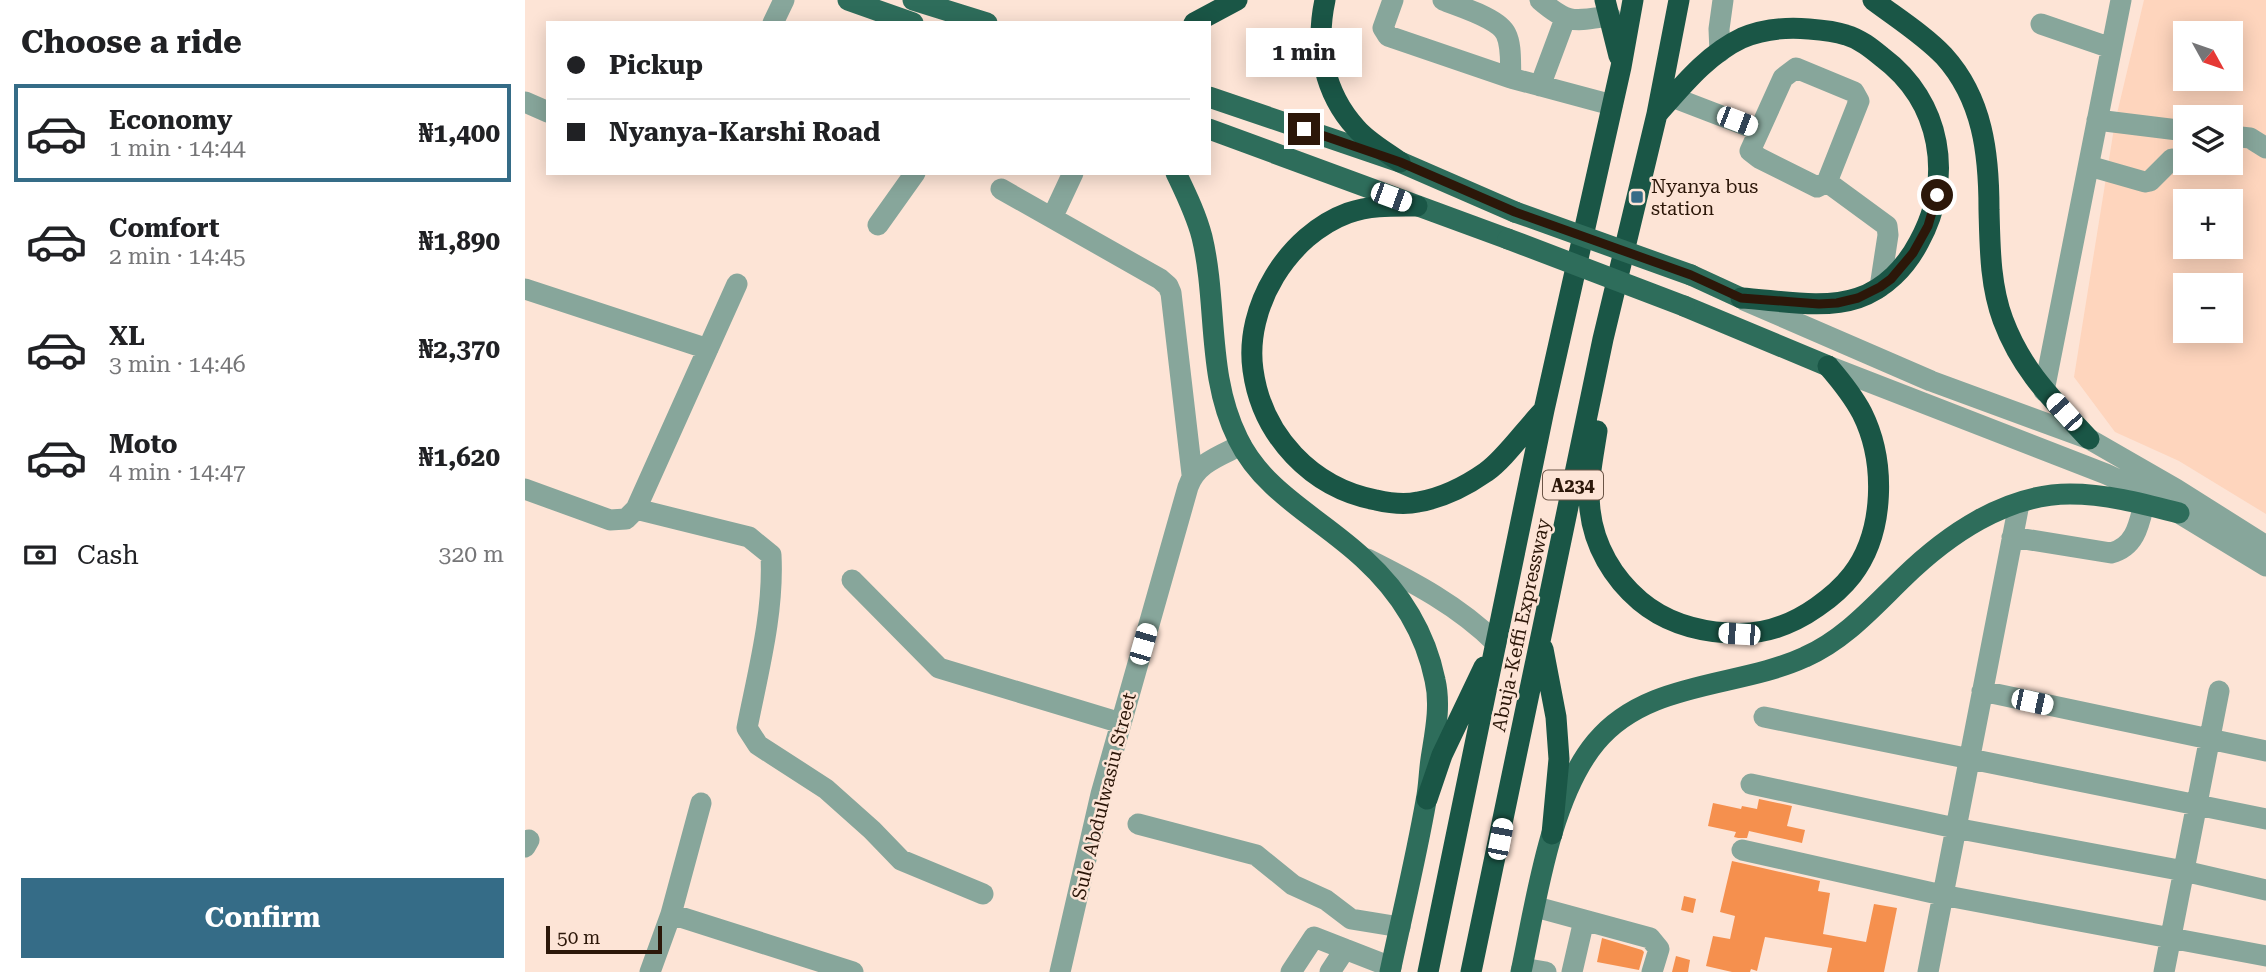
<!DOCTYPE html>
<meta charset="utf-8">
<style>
:root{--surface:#fff;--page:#f6f6f6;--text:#202124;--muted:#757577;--line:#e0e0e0;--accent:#356c87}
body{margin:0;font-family:"Roboto Serif",serif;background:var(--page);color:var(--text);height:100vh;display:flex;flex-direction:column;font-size:26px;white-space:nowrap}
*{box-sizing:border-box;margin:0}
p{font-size:23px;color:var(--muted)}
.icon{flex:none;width:38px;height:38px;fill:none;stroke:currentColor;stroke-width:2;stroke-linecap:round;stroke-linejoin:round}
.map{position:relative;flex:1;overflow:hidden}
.side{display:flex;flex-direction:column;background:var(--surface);width:525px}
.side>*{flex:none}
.top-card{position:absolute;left:21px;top:21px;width:665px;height:154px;border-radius:0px;box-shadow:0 4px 18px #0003;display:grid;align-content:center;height:154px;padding:0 21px;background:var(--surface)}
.needle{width:46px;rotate:130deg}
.tools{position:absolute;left:1648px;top:21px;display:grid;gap:14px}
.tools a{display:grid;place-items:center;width:70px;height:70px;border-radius:0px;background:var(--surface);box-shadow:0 4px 18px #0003;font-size:35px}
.scale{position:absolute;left:21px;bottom:18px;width:116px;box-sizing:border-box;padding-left:7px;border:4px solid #2c1709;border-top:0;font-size:19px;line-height:24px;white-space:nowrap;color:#2c1709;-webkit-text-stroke:5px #fde4d6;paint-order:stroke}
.end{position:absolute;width:32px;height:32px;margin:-16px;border:9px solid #2c1709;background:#fff;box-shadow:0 0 0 4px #fff}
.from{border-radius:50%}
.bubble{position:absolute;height:49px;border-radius:0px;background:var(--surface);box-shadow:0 4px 18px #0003;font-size:23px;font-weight:700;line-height:49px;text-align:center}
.car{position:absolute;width:21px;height:42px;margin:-21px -10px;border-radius:9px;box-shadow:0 0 5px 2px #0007;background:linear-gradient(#fff 24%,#345 0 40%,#fff 0 76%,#345 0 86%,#fff 0)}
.top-card b{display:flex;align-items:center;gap:24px;height:66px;font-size:26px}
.top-card b+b{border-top:2px solid var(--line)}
.top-card i{width:18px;height:18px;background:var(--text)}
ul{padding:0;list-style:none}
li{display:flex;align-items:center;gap:21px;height:98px;margin:0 14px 10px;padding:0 7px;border:4px solid transparent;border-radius:0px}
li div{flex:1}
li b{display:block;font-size:26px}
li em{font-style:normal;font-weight:700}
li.on{border-color:var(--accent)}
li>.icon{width:63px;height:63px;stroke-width:1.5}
h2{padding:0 21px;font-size:32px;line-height:84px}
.pay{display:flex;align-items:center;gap:18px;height:77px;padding:0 21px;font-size:26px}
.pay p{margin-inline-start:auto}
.action{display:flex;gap:14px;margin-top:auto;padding:14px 21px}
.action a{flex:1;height:80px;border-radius:0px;background:var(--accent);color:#fff;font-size:28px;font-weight:700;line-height:80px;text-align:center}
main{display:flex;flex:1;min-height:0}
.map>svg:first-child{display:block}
</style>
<main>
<section class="side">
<h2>Choose a ride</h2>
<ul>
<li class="on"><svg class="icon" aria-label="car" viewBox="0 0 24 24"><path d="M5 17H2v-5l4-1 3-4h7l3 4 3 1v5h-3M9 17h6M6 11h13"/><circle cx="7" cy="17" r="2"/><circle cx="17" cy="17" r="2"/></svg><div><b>Economy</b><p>1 min · 14:44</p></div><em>₦1,400</em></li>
<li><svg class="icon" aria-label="car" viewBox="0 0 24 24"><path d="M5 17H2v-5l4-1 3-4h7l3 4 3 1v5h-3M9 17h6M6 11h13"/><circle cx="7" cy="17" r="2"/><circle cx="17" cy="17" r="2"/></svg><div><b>Comfort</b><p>2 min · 14:45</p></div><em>₦1,890</em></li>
<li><svg class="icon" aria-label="car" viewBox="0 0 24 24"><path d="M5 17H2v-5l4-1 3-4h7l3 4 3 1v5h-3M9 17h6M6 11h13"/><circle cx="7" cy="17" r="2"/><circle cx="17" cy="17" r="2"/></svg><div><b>XL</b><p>3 min · 14:46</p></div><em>₦2,370</em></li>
<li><svg class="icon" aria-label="car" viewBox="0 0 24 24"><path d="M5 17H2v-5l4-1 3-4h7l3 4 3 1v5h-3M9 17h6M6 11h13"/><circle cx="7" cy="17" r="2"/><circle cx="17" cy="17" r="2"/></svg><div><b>Moto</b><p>4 min · 14:47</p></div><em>₦1,620</em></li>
</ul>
<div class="pay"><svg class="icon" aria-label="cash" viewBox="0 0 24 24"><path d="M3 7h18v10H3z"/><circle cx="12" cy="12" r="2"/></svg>Cash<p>320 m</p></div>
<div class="action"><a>Confirm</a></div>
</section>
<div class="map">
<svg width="1741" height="972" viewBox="0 0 1741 972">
<rect width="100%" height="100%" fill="#fde4d6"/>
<path fill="#fed5bd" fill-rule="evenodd" d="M1619 0H1741V514L1654 461 1590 432 1549 377 1590 122ZM1661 33H1706V79H1661ZM1661 117H1706V163H1661ZM1661 201H1706V247H1661ZM1661 285H1706V331H1661Z"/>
<path fill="#f5904e" d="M1234 799 1267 806 1262 826 1280 830 1277 843 1224 831 1222 838H1213L1209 837 1211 832 1183 826 1188 803 1216 809 1217 806 1232 809Z
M1207 861 1295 881 1293 891 1305 893 1298 934 1341 942 1349 904 1372 908 1359 972H1302L1307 948 1240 937 1232 971 1226 969 1225 972H1207L1181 966 1188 936 1205 939 1210 916 1195 912Z
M1159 896 1171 899 1168 913 1156 910Z
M1077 938 1117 950 1119 952 1114 970 1072 962Z
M1151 956 1165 960 1163 972H1147Z"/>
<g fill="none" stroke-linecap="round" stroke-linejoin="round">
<path stroke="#87a69b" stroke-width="21" d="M868 0 858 28 863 36 986 78 1087 105
M918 0C935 7 974 18 981 34 987 46 985 64 986 78
M1015 0C1044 25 1049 21 1085 16
M248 23 259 0
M1516 24 1586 48
M1195 52 1194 29 1198 0
M1015 86 1040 19
M1147 97 1233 130
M0 102 23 112
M1572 120 1661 131
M1706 136 1725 138 1741 148
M1564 166 1620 182 1625 181 1647 159
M1302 182 1334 101 1329 92 1271 68 1258 78 1225 151 1234 158 1292 187 1302 182 1362 226 1363 235 1355 287
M476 189 635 279 643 286 646 293 667 474
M527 218 548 173
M353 225 390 173
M0 289 183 349
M1219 300 1406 381 1564 439 1651 489 1741 546
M1303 366 1581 474 1616 490 1741 566
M1519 391 1596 0
M0 489 85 520 101 519 111 509 212 284
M111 509 224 537 246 555C249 613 233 672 222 728L233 745 301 789 347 830 376 860 458 894
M1487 537 1586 553C1610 547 1614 525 1619 504
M842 559C888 582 934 606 971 643
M327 580 414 668 596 723
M1457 691 1741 751
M1239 717 1741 819
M1226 784 1430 828 1659 871 1741 890
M613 824 731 855 768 885 801 900 826 919 875 927
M0 847 4 840
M1217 850 1417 895 1741 956
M1011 907 1125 938 1134 949 1127 972
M146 914 328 972
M997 968 1021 972
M125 972 146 914 176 803
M535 972 576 794 663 487C671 463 695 456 716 445
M766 972 789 937 866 967
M805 972 820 949
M1047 972 1059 920
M1403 972 1494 504
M1639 972 1694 691"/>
<path stroke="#2e6d5b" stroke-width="21" d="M323 0 388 23
M388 0 462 23
M684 97 875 162 990 212
M684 129 983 239
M651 173C661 194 671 214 677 237 693 304 681 375 713 439 739 493 797 519 839 559 875 592 900 631 910 680 916 706 910 733 906 759 904 772 904 787 901 801 891 858 877 915 865 972
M1166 275 1216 298
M1159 306 1303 366
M996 972C1011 902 1025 797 1071 742 1122 680 1213 688 1280 657 1319 640 1348 607 1378 578 1422 535 1481 494 1545 494 1582 494 1619 504 1654 513"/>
<path stroke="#1a5646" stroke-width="21" d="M800 0C790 46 799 93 831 128 843 142 860 151 875 162
M1080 0 1094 56
M1348 0C1372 18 1399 35 1419 56 1458 99 1464 154 1464 210 1465 247 1465 285 1478 320 1497 371 1528 400 1564 439
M669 23 712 0
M1134 112C1158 85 1183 54 1217 38 1238 29 1261 27 1284 29 1297 30 1309 31 1321 35 1335 39 1346 48 1357 57 1417 102 1429 178 1394 242 1381 267 1360 289 1333 298 1298 310 1252 300 1216 298
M892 206C868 206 846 205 823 213 763 235 719 307 728 370 737 436 787 488 851 500 864 503 880 505 893 502 917 498 941 486 961 472 979 460 1002 427 1019 410
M1072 431C1068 457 1062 484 1065 510 1069 546 1088 578 1115 601 1140 622 1170 631 1203 633 1236 636 1265 626 1292 607 1305 598 1317 588 1327 575 1360 532 1361 461 1337 413 1328 396 1316 381 1303 366
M1018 649 1031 717 1034 759 1027 834
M902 799 917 755 959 667
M903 972 1019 410 1096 67 1108 0
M946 972 1078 339 1132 114 1154 0"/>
<path stroke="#2e6d5b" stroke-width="21" d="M990 212 1166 275
M983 239 1159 306"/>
</g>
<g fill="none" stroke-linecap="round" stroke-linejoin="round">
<path stroke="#2c1709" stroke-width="9" d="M779 129 875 162 990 212 1166 275 1216 298 1294 304 1312 303 1333 298 1355 287 1366 279 1388 253 1403 226 1412 195"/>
</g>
<rect fill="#356c87" stroke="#fde4d6" stroke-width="2.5" x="1105" y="190" width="14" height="14" rx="3.5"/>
<g text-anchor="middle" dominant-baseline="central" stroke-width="5" stroke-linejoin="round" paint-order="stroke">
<rect fill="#fde4d6" stroke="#6b5446" stroke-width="2" x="1018" y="470.5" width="60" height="29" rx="5"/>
<g font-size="18" font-weight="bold" fill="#2c1709">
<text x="1048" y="485">A234</text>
</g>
<g font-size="19" fill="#2c1709" stroke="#fde4d6" text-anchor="start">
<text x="1126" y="186">Nyanya bus<tspan x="1126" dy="22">station</tspan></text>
</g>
<g font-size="19" fill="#2c1709" stroke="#fde4d6">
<text transform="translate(996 625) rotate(-78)">Abuja-Keffi Expressway</text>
<text transform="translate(579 796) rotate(-76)">Sule Abdulwasiu Street</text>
</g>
</g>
</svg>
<div class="tools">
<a><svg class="needle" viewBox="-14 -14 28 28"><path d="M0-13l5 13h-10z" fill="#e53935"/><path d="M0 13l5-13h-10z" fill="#757577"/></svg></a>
<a><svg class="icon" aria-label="layers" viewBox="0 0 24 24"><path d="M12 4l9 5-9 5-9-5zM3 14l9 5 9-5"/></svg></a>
<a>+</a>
<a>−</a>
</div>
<div class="scale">50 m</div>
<i class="end from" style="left:1412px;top:195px"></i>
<i class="end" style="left:779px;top:129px"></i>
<div class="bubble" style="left:721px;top:28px;width:116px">1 min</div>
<i class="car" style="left:1212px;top:121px;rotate:111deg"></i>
<i class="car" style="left:866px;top:197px;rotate:110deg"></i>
<i class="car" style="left:1539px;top:412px;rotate:318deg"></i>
<i class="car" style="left:1214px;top:634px;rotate:274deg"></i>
<i class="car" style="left:618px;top:644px;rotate:16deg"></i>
<i class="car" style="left:1507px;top:702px;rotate:102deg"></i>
<i class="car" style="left:975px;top:839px;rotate:11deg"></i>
<div class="top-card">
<b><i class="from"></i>Pickup</b>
<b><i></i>Nyanya-Karshi Road</b>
</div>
</div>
</main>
